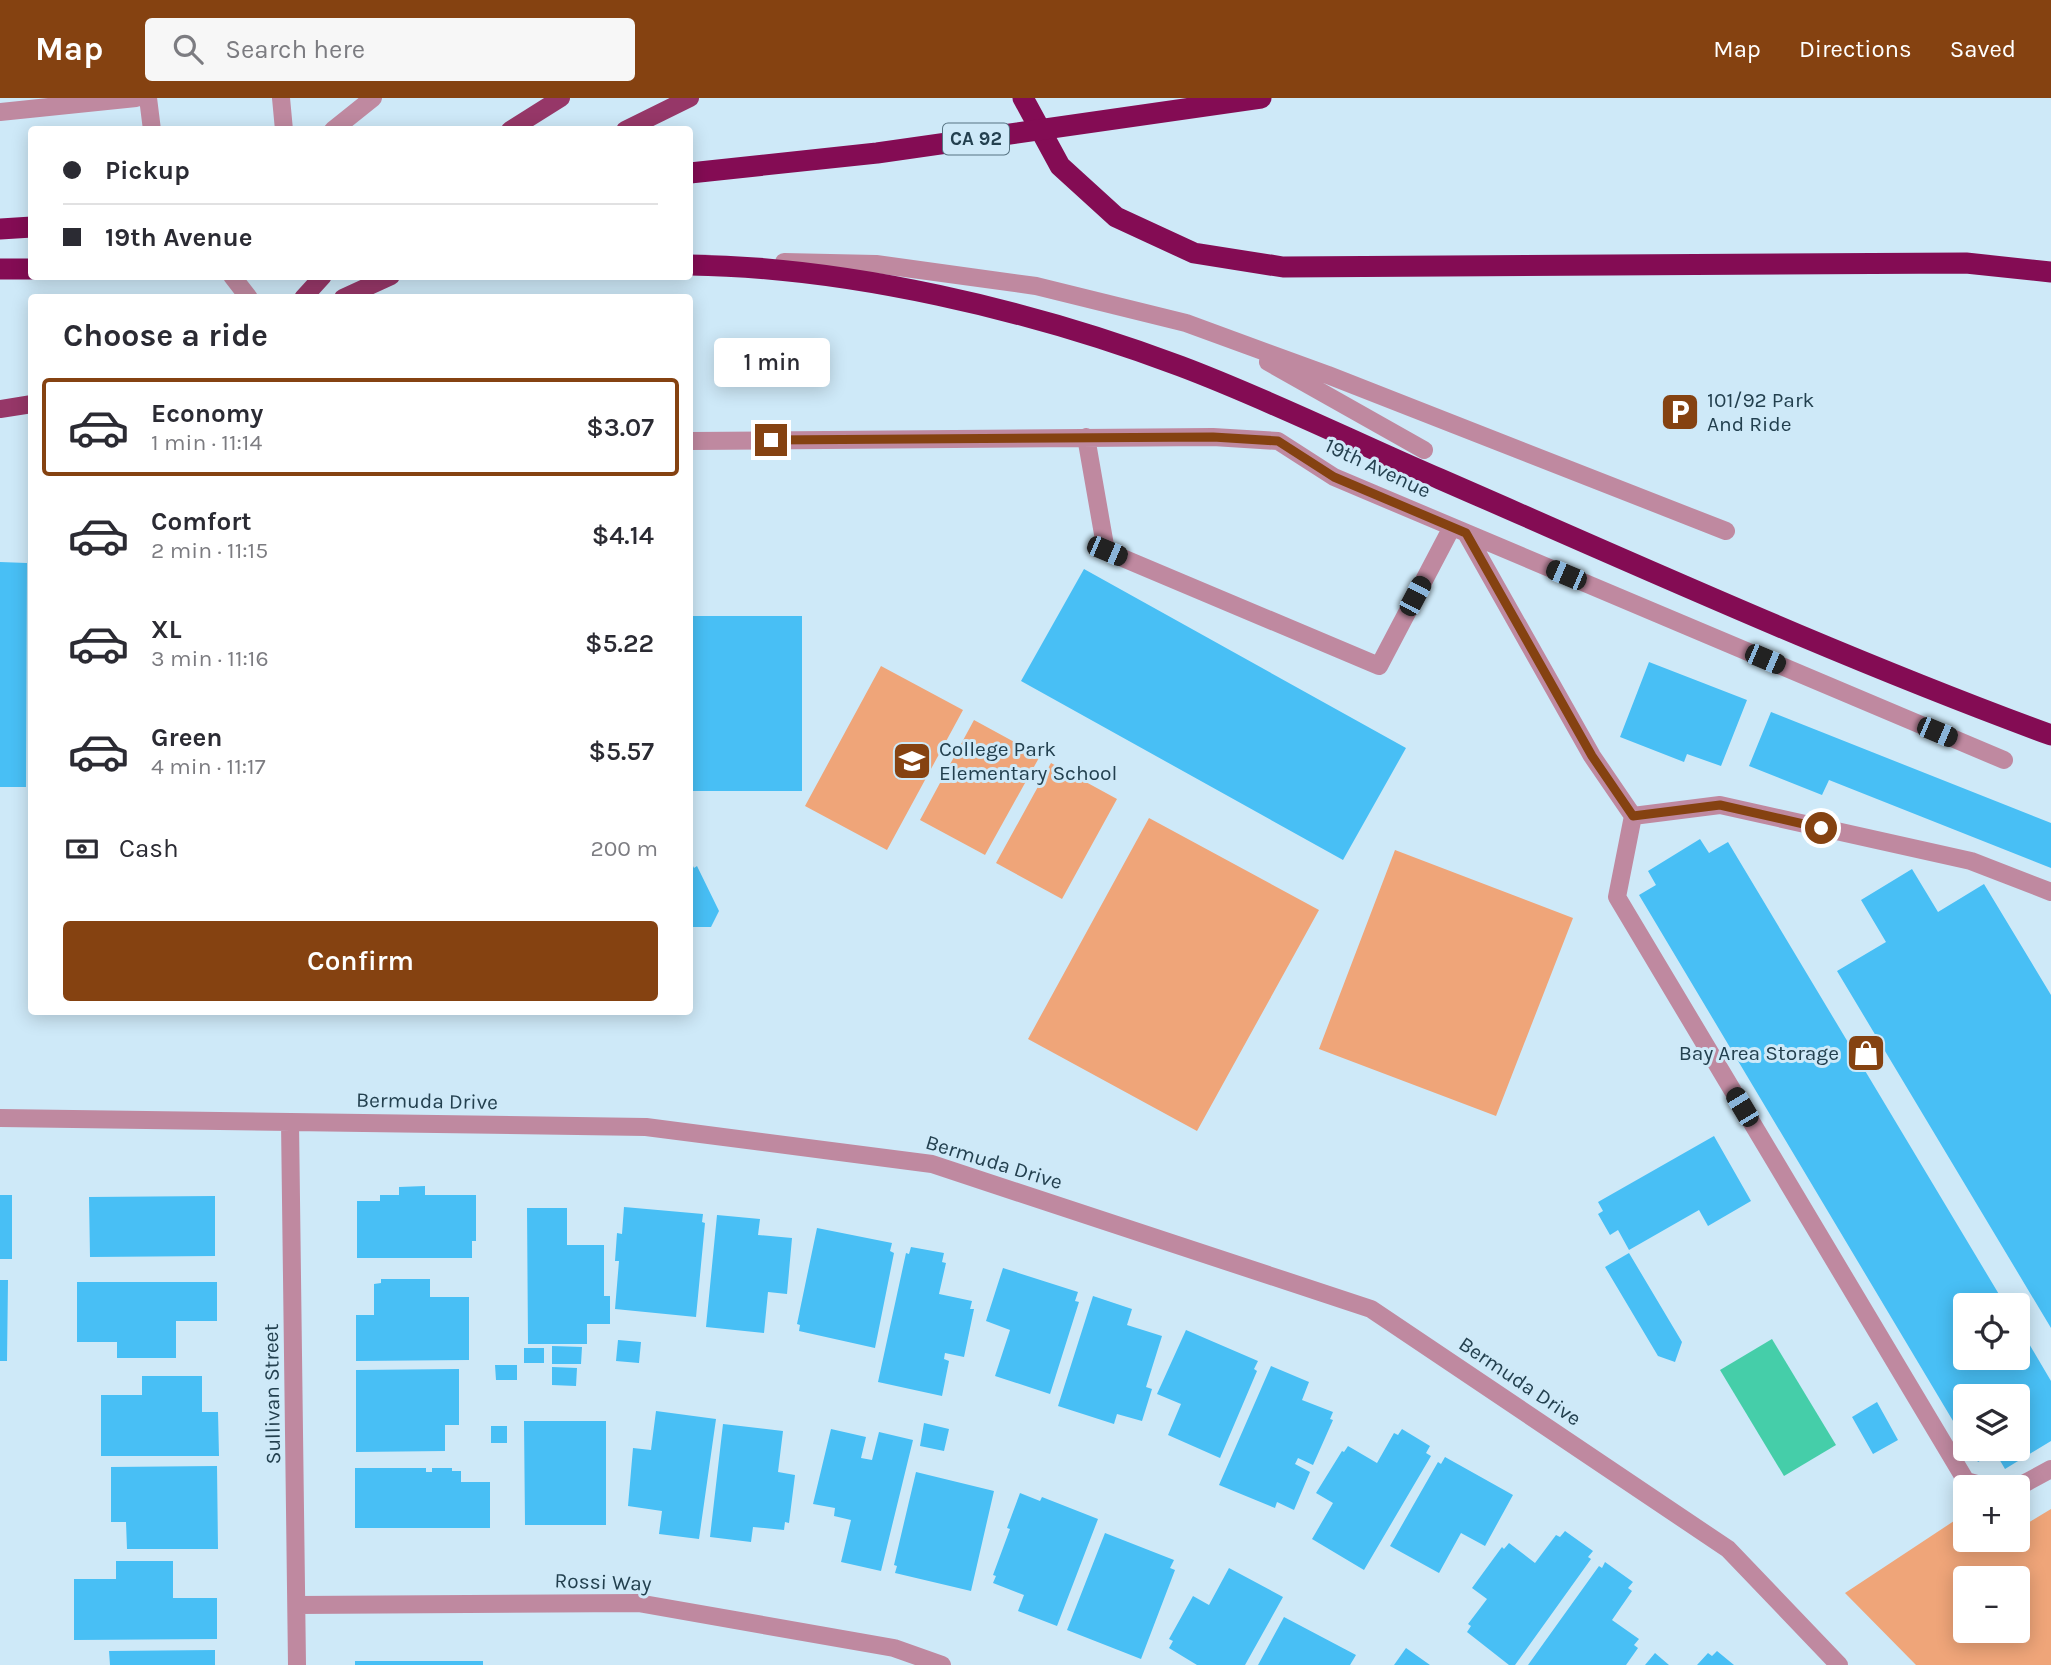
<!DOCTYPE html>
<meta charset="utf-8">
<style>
:root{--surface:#fff;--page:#f7f7f7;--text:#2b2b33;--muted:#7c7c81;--line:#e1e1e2;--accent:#854211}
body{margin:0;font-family:Karla,sans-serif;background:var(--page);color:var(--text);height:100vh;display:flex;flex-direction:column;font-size:26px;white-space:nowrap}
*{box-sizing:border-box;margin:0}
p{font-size:23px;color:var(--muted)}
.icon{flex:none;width:38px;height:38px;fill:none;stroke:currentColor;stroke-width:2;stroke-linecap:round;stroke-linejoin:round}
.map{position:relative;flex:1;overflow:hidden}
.sheet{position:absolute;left:28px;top:196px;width:665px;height:721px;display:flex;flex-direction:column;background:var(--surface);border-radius:7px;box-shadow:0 4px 18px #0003}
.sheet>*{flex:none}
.banner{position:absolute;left:28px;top:28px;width:665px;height:154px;border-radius:7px;box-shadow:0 4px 18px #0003;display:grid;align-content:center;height:154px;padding:0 35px;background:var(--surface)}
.buttons{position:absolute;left:1953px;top:1195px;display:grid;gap:14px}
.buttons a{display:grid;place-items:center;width:77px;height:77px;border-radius:7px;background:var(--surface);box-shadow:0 4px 18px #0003;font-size:35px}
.end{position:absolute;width:32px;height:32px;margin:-16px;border:9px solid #854211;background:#fff;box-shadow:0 0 0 4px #fff}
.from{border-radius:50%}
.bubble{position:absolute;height:49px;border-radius:7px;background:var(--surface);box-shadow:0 4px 18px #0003;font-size:23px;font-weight:600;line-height:49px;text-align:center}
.car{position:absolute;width:21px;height:42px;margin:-21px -10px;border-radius:9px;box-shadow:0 0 5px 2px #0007;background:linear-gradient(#222 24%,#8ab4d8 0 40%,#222 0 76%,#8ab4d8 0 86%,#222 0)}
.banner b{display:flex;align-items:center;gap:24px;height:66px;font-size:26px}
.banner b+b{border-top:2px solid var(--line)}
.banner i{width:18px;height:18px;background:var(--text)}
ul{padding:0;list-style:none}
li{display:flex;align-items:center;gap:21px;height:98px;margin:0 14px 10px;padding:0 21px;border:4px solid transparent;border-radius:7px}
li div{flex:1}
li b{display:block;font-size:26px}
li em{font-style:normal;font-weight:600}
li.current{border-color:var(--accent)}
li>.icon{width:63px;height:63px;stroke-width:1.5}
h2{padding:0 35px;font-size:32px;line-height:84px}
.pay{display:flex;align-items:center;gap:18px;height:77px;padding:0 35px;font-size:26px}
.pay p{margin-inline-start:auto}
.button{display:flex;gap:14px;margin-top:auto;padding:14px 35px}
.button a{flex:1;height:80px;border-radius:7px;background:var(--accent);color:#fff;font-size:28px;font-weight:600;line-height:80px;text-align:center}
header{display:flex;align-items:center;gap:42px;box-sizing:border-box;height:98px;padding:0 35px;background:var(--accent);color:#fff}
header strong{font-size:33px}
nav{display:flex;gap:38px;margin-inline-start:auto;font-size:24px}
.search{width:490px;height:63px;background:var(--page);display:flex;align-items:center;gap:18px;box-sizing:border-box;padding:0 24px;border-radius:7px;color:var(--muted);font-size:26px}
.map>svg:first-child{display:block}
</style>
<header>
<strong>Map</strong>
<div class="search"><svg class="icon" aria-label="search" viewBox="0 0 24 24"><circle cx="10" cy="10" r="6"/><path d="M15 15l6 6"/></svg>Search here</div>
<nav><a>Map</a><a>Directions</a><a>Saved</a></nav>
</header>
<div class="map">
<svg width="2051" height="1567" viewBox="0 0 2051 1567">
<rect width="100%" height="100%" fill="#cee9f8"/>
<path fill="#efa579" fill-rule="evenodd" d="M881 568 963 612 887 752 805 708Z
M974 622 1040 658 985 757 920 722Z
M1051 665 1117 701 1062 801 996 765Z
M1149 720 1319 812 1197 1033 1028 941Z
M1395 752 1573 820 1496 1018 1319 951Z
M2051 1411V1567H1916L1845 1495 1960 1419 1965 1427V1442H1975L1982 1453 2000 1442H2018V1431ZM1965 1480H2018V1533H1965Z"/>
<path fill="#45cea9" d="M1772 1241 1836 1347 1784 1378 1720 1272Z"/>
<path fill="#48bff5" d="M0 464 27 465 26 689H0Z
M1084 471 1406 650 1343 762 1021 583Z
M690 518H802V693H690Z
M1649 564 1747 602 1721 668 1687 656 1684 664 1620 639Z
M1771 614 2051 725V770L1829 682 1822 697 1749 668Z
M1700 741 1709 755 1728 744 2006 1208H1965V1260H2018V1227L2051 1283V1343L2005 1371 1995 1354 1978 1364 1970 1351H2018V1298H1965V1343L1639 797 1656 787 1648 773Z
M690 762 694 770 697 768 719 813 711 829H692L690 833Z
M1912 771 1938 814 1984 786 2051 897V1230L1837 873 1886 844 1861 802Z
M1714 1038 1751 1103 1708 1128 1699 1112 1629 1152 1618 1132 1610 1137 1598 1116 1603 1113 1598 1104Z
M425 1088V1097H476V1143H472V1160H357V1103H380V1097H399V1089Z
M0 1097H12V1161H0Z
M215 1098V1158L90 1159 89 1099Z
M624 1109 703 1116 702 1124 705 1125 696 1219 615 1211 619 1163H615L617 1135 622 1136Z
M527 1110H567V1147H604V1198H610V1226H587V1246H528Z
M717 1117 760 1121 758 1137 792 1140 787 1196 768 1194 764 1235 706 1229Z
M817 1130 892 1145 890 1153 894 1155 875 1250 799 1233 800 1227 797 1226Z
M911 1149 944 1155 942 1164 946 1165 939 1196 972 1203 970 1211H974L964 1259 945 1255 944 1261 949 1263 942 1298 878 1284 906 1155 909 1156Z
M1629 1155 1682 1244 1675 1264 1658 1258 1605 1169Z
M1003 1170 1078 1194 1075 1203 1079 1204 1050 1296 995 1278 1010 1232 986 1223Z
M381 1181H430V1199H469V1262L356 1263V1217H374V1186L381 1185Z
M0 1182H8L7 1263H0Z
M77 1184H217V1223H176V1260H117V1244H77Z
M1093 1198 1132 1211 1127 1227 1162 1238 1146 1289 1152 1291 1142 1323 1117 1316 1114 1326 1058 1308Z
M1186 1232 1258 1263 1254 1271 1257 1273 1220 1360 1168 1337 1181 1306 1157 1296Z
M618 1242 641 1244 639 1265 616 1263Z
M552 1248 582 1249 581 1266H552Z
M524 1250H544V1265H524Z
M495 1267H517V1282H496Z
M1271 1268 1309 1284 1302 1302 1333 1314 1330 1321 1333 1322 1313 1367 1298 1360 1295 1366 1310 1374 1294 1412 1277 1404 1275 1410 1219 1387Z
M552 1269 577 1270 576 1288 552 1287Z
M459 1271V1327H445V1353L356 1354V1272Z
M142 1278H202V1314H218L219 1358H101V1297H142Z
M1877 1304 1898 1342 1873 1356 1852 1319Z
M656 1313 716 1321 699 1441 659 1436 662 1413 628 1408 633 1350 651 1352Z
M524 1323H606V1427H525Z
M924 1325 949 1331 944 1353 920 1348Z
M723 1326 783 1333 778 1374 795 1377 789 1425 785 1424 784 1432 753 1429 751 1444 710 1439Z
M491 1328H507V1345H491Z
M831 1331 866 1339 861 1360 872 1362 879 1334 913 1342 881 1473 841 1464 851 1422 834 1418 835 1410 813 1406Z
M1402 1331 1430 1348 1426 1355 1431 1358 1364 1472 1312 1441 1333 1405 1316 1395 1342 1353 1344 1354 1348 1348 1377 1365 1394 1335 1398 1337Z
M1445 1359 1513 1397 1485 1448 1461 1435 1439 1475 1390 1448 1438 1364 1441 1366Z
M217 1368 218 1451H127L126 1424H111V1369Z
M355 1370H426V1374H432V1370H452V1373H461V1384H490V1430H355Z
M916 1374 994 1393 971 1493 895 1475 897 1468 894 1467Z
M1020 1395 1040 1403 1042 1399 1098 1421 1057 1528 1018 1513 1024 1497 993 1485 996 1478 993 1477 1010 1431 1007 1430Z
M1565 1433 1593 1453 1588 1459 1591 1461 1515 1567H1509L1467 1534 1471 1528 1468 1526 1487 1501 1472 1490 1502 1449 1504 1451 1509 1445 1535 1465 1556 1437 1560 1439Z
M1105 1435 1174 1462 1170 1470 1175 1472 1141 1561 1067 1532Z
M116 1463H173V1500H217V1541L74 1542V1481H116Z
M1605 1464 1633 1484 1628 1490 1632 1493 1612 1522 1639 1541 1634 1547 1638 1550 1626 1567H1528L1599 1468 1602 1470Z
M1229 1470 1283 1499 1245 1567H1197L1169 1550 1173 1543 1169 1541 1193 1498 1209 1507Z
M1284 1519 1356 1557 1350 1567H1258Z
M1406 1550 1430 1567H1394Z
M215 1552V1567H110L109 1553Z
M1717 1553 1734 1567H1697L1708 1555 1712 1558Z
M1655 1555 1669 1567H1645Z
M355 1563H483V1567H355Z"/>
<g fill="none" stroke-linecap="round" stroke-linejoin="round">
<path stroke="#bf89a0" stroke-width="18" d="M148 0 152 32
M281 0 284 32
M0 14 136 0
M333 32 373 0
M784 164 876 166 1036 188 1186 225 1328 277 1726 433
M232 178 249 200
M1268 264 1424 352
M1086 339 1106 453 1379 568 1452 429
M690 343 1213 339 1278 343 1334 379 2004 662
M1466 435 1592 658 1633 718 1720 707 1971 763 2051 794
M1633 718 1617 799 1966 1383 1991 1390
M0 1020 646 1029 932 1066 1371 1211 1728 1451 1839 1567
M290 1024 297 1567
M2016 1390 2051 1371
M297 1507 638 1505 894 1550 942 1567"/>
<path stroke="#963768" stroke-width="18" d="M510 32 561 0
M625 32 690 0
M303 200 323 178
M343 200 391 178
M0 311 32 306"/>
<path stroke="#840c54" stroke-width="21" d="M1023 0 1060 68 1116 119 1194 155 1283 169 1966 165 2051 174
M0 131 32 129
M690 167C848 169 1031 212 1180 268 1268 301 1354 344 1440 381 1642 469 1844 561 2051 637
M0 171H32"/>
<path stroke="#840c54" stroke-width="21" d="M690 75 877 55 1261 0"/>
</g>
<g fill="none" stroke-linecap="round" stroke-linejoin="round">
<path stroke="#854211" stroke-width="9" d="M771 342 1213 339 1278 343 1334 379 1466 435 1592 658 1633 718 1720 707 1821 730"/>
</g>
<defs>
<g id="parking-square" transform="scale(2.0125)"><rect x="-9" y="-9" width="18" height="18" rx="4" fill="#854211" stroke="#cee9f8"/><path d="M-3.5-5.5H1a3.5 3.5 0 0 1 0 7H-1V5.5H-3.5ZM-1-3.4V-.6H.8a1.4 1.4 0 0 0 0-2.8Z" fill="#fff"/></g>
<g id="school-square" transform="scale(2.0125)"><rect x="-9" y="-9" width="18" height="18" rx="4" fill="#854211" stroke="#cee9f8"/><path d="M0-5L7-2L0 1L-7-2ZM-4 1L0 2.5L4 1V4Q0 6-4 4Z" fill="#fff"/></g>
<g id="shop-square" transform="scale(2.0125)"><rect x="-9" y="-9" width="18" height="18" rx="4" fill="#854211" stroke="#cee9f8"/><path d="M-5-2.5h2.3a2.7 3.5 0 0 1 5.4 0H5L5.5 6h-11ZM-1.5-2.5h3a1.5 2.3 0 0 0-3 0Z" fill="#fff"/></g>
</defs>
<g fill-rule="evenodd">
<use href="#parking-square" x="1680" y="314"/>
<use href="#school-square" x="912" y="663"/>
<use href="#shop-square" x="1866" y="955"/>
</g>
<g text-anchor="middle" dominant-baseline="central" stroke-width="6" stroke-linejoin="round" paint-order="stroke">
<rect fill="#cee9f8" stroke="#567382" stroke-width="2" x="943" y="25.5" width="66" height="31" rx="5"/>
<g font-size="19" font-weight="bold" fill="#23404f">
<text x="976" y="41">CA 92</text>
</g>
<g font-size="21" fill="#23404f" stroke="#cee9f8" text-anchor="start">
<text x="1707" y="302">101/92 Park<tspan x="1707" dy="24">And Ride</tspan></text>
<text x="939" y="651">College Park<tspan x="939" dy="24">Elementary School</tspan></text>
<text x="1839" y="955" text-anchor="end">Bay Area Storage</text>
</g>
<g font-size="21" fill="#23404f" stroke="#cee9f8">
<text transform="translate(1378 370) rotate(25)">19th Avenue</text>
<text transform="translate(427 1003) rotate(1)">Bermuda Drive</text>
<text transform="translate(994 1064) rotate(17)">Bermuda Drive</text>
<text transform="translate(1520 1283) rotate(34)">Bermuda Drive</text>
<text transform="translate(272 1296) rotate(-91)">Sullivan Street</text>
<text transform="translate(603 1484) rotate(2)">Rossi Way</text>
</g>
</g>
</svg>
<div class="buttons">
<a><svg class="icon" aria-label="locate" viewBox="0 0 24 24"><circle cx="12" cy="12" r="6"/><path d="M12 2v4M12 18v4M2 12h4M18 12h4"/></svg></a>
<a><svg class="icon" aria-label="layers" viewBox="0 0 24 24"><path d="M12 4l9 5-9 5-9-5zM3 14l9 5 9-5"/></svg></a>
<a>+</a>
<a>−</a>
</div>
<i class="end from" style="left:1821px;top:730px"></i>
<i class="end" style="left:771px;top:342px"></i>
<div class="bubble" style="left:714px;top:240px;width:116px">1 min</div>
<i class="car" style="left:1107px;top:453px;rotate:113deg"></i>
<i class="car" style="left:1566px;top:477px;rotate:293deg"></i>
<i class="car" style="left:1415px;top:498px;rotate:28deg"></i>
<i class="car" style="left:1765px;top:561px;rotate:113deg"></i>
<i class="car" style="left:1937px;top:634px;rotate:113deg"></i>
<i class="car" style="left:1742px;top:1009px;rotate:329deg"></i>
<div class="banner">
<b><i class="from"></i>Pickup</b>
<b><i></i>19th Avenue</b>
</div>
<section class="sheet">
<h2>Choose a ride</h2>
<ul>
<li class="current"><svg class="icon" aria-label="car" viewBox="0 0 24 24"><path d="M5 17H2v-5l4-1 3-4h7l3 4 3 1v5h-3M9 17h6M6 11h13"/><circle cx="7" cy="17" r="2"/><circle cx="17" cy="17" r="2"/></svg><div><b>Economy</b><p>1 min · 11:14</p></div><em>$3.07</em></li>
<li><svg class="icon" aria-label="car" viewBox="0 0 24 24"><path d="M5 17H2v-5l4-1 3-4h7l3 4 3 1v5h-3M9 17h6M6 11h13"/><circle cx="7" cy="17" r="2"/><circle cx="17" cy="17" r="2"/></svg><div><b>Comfort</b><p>2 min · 11:15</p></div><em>$4.14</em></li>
<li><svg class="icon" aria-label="car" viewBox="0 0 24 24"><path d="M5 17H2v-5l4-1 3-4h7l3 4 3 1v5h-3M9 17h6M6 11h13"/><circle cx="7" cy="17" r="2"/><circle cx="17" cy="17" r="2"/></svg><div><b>XL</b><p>3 min · 11:16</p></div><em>$5.22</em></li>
<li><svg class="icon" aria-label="car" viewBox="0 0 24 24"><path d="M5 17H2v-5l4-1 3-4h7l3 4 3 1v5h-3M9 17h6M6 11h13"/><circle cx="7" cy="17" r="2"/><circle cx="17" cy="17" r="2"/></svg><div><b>Green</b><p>4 min · 11:17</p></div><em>$5.57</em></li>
</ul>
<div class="pay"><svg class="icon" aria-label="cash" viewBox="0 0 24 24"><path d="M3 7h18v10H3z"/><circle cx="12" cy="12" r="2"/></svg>Cash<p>200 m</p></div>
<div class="button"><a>Confirm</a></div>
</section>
</div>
